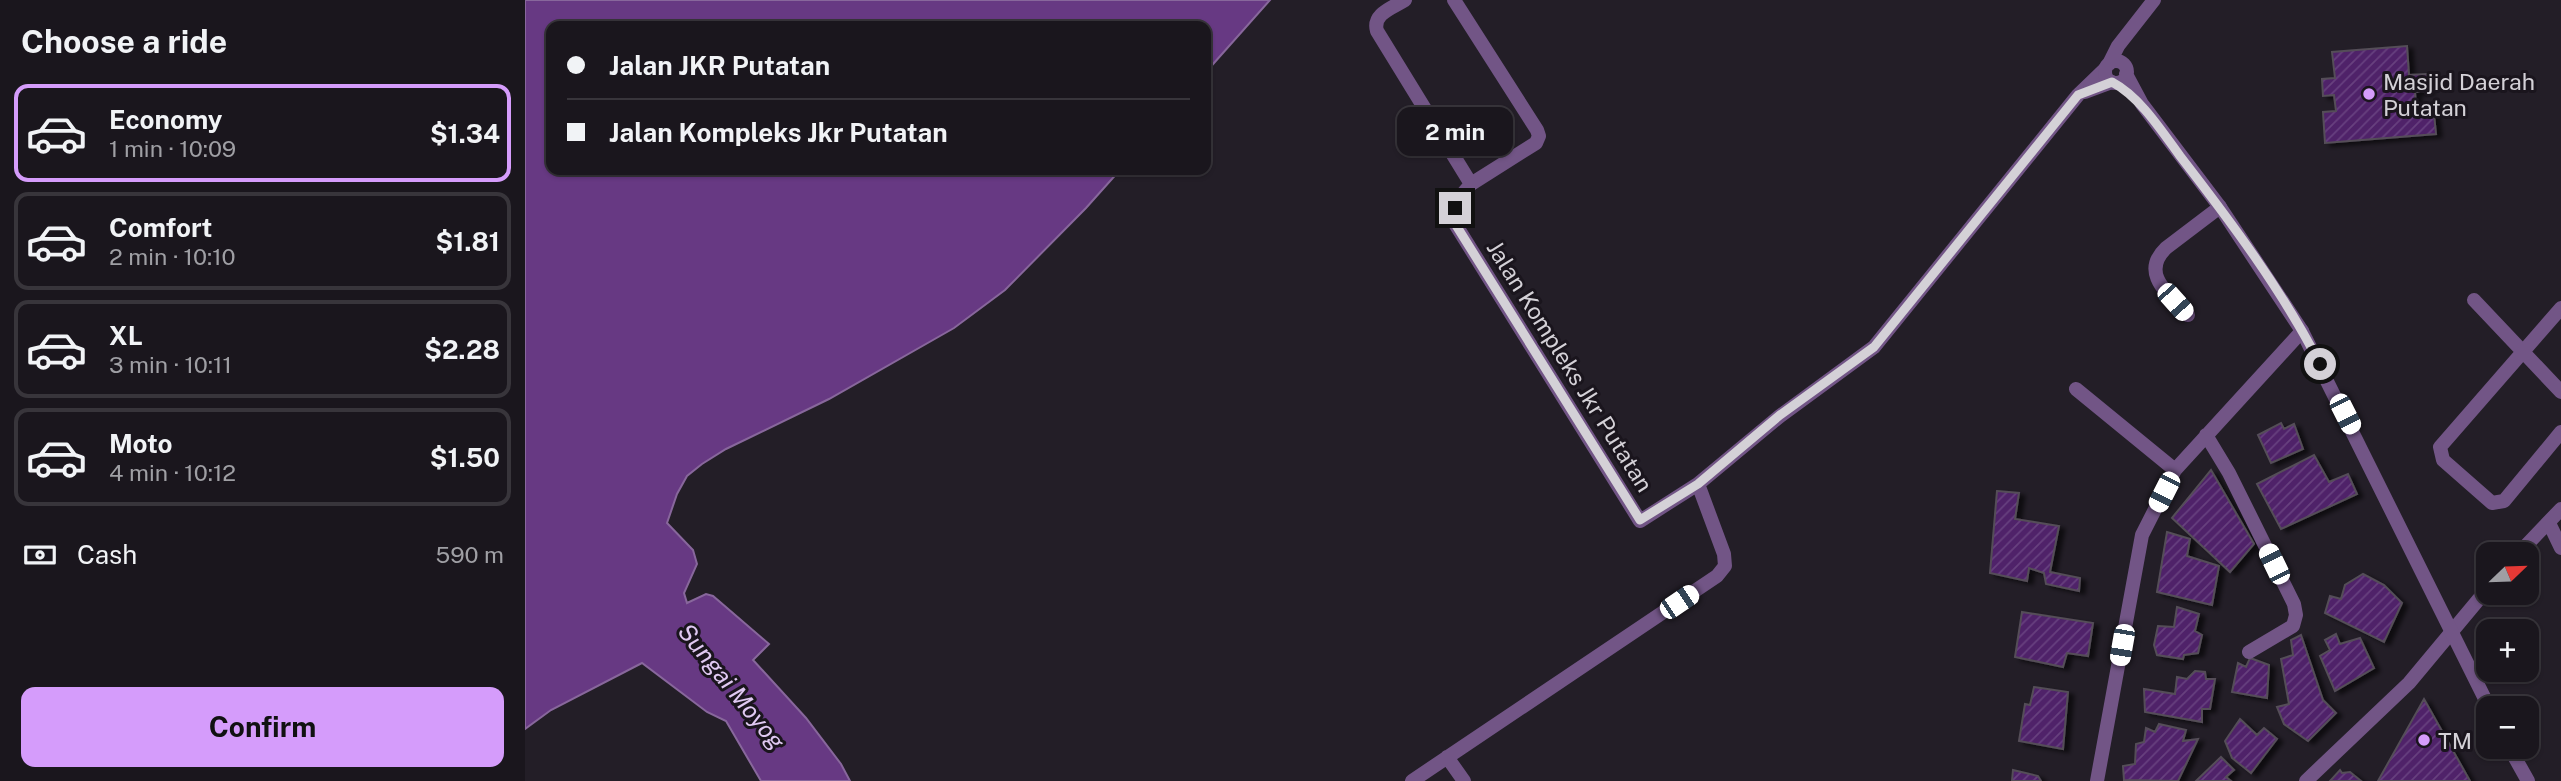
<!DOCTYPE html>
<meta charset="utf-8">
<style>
:root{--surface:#1a161d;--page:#231f26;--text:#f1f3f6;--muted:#9f9fa4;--line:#38353b;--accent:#d59cfb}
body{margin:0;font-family:"Public Sans",sans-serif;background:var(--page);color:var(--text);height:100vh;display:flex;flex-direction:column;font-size:26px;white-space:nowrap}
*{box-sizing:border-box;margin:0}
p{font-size:23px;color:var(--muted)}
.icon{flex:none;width:38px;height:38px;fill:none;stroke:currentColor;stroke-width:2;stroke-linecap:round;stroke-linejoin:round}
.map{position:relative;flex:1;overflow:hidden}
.sheet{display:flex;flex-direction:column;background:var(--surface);width:525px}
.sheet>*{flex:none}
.guide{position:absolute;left:21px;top:21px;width:665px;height:154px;border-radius:14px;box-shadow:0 2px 5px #0004,0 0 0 2px var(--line);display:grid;align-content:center;height:154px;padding:0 21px;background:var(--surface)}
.needle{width:46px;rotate:67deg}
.controls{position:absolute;left:1951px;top:542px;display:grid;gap:14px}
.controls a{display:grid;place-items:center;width:63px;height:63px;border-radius:14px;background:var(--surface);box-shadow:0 2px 5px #0004,0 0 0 2px var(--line);font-size:35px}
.end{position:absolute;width:32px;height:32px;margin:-16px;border:9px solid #d4d1d7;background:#111;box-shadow:0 0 0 4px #111}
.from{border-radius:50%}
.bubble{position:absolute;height:49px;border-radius:14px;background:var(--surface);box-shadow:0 2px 5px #0004,0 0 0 2px var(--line);font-size:23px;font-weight:700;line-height:49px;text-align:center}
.car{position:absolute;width:21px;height:42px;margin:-21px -10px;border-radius:9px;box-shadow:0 0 5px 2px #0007;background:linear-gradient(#fff 24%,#345 0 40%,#fff 0 76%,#345 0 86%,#fff 0)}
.guide b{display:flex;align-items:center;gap:24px;height:66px;font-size:26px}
.guide b+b{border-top:2px solid var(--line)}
.guide i{width:18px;height:18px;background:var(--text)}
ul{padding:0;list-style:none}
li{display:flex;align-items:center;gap:21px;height:98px;margin:0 14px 10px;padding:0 7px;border:4px solid var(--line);border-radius:14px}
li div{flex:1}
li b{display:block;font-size:26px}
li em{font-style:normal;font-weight:700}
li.selected{border-color:var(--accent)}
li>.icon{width:63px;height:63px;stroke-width:1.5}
h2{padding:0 21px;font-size:32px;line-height:84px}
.pay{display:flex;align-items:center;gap:18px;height:77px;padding:0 21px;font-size:26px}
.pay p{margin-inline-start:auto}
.primary-button{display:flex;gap:14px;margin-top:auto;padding:14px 21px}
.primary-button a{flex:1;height:80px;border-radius:14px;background:var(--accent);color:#111;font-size:28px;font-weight:700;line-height:80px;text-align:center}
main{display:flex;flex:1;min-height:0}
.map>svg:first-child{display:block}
</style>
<main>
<section class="sheet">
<h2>Choose a ride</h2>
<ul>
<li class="selected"><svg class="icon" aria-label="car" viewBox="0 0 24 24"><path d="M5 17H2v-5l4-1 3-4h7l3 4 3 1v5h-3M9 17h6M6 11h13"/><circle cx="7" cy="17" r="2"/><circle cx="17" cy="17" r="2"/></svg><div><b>Economy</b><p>1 min · 10:09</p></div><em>$1.34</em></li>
<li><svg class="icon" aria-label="car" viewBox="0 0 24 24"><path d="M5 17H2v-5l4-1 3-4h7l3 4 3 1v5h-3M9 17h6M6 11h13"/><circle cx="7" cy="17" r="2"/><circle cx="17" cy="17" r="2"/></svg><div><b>Comfort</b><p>2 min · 10:10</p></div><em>$1.81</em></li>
<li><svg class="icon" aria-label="car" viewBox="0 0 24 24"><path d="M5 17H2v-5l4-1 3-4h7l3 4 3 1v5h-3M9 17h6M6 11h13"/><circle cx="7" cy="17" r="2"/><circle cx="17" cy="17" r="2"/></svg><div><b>XL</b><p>3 min · 10:11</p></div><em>$2.28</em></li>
<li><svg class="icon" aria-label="car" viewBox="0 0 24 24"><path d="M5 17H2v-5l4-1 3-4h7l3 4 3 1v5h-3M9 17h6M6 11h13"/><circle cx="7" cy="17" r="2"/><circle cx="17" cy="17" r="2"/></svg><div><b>Moto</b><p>4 min · 10:12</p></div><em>$1.50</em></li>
</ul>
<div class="pay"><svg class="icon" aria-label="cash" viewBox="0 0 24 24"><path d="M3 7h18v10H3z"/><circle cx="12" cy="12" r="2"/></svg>Cash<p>590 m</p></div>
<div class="primary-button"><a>Confirm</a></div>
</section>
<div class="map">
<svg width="2036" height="781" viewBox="0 0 2036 781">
<defs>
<pattern id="building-hatch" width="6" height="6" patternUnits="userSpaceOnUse" patternTransform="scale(1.75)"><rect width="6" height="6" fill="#4f2169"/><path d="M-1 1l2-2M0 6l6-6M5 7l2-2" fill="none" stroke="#67407e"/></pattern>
<filter id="shadow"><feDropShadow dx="5.5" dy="3" stdDeviation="2" flood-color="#0009"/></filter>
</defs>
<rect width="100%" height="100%" fill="#231e27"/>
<path fill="#673983" stroke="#88679c" stroke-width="2" d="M0 0H745L681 72V26H26V170H595L561 208 480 290 429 328 304 399 201 449 177 464 162 476 152 494 142 523 168 550 172 564 159 593 162 603 181 594 188 596 244 644 228 660 281 718 316 764 325 781H236L201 721 182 712 117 663 26 710 0 729Z"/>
<path fill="url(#building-hatch)" stroke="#544e58" stroke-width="2" filter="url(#shadow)" d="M1882 46 1884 75 1902 74 1904 91 1890 92 1891 106 1908 104 1911 134 1800 143 1798 112 1811 111 1809 95 1798 96 1797 79 1810 78 1807 52Z
M1756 423 1759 429 1769 424 1778 449 1746 463 1733 435Z
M1789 455 1804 482 1823 474 1832 494 1756 529 1732 484Z
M1686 470 1729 544 1705 572 1647 518Z
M1472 491 1494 493 1490 519 1534 526 1525 572 1555 578 1554 591 1521 584 1519 573 1504 568 1502 581 1465 573Z
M1642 532 1665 539 1662 556 1694 566 1687 605 1632 592Z
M1838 574 1859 585 1877 603 1859 642 1800 613 1805 596 1816 599 1820 585Z
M1652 607 1674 614 1670 631 1677 635 1673 653 1659 655 1658 659 1632 655 1629 645 1633 626 1649 627Z
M1497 612 1568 623 1563 656 1542 653 1538 667 1490 657Z
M1811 634 1815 644 1835 638 1849 668 1810 691 1795 656 1805 650 1800 640Z
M1776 635 1798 700 1811 713 1783 741 1759 724 1752 707 1764 704 1756 659 1768 655 1766 640Z
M1725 658 1744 665 1742 698 1707 692 1713 663 1721 667Z
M1670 671 1680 672 1681 679H1690L1685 709H1677V722L1620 712 1619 689 1650 694 1652 677 1662 679Z
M1509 687 1543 692 1538 749 1494 741 1500 704 1505 705Z
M1899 699 1945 781H1853Z
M1715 719 1732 735 1739 728 1752 739 1726 773 1707 758 1700 741Z
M1634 724 1661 730 1658 741 1673 739 1653 781 1599 780 1598 766 1610 764 1611 744 1619 742 1621 728 1630 732Z
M1696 757 1709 770 1701 777 1706 781H1671Z
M1488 770 1513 776 1516 781H1487Z
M1815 770 1817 773 1825 772 1836 781H1805Z"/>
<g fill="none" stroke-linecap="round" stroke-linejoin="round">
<path stroke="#725586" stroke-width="14" d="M880 0C867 8 847 14 852 31L946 184
M929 0 1012 130 1014 136 1011 143 946 184 935 197 929 222 1115 521 1173 484 1255 416 1349 347 1553 95 1580 69
M1560 92 1587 82
M1949 300 2036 392
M2036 308 1915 447 1918 460 1967 503 1979 501 2036 432
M1663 315C1645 295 1614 274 1641 248L1695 207
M1551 389 1650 470
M1681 435 1704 473 1769 604 1771 615 1768 626 1724 652
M2024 523 2036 548
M1992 555 2036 509
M922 757 939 781
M887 781 1192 576 1200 566 1199 554 1173 484
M1572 781 1617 535 1650 470 1777 331
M1781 781 1884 683 1964 587"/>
<path stroke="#725586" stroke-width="14" d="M1580 72a11 11 0 1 1 22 0a11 11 0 1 1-22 0Z
M1584 64 1593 46 1629 0
M1601 74 1617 104 1695 207 1777 331 1965 709
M1984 747 2003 781"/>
</g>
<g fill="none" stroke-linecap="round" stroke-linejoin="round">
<path stroke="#d4d1d7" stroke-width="9" d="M930 208 929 222 1115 520 1173 484 1255 415 1349 347 1553 95 1587 82C1615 97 1636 130 1655 156 1706 222 1757 290 1795 364"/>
</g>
<g fill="#d59cfb" stroke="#1a151d" stroke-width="2.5">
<circle cx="1844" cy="94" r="7"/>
<circle cx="1899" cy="740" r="7"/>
</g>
<g text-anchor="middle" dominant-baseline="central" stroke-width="6" stroke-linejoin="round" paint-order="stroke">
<g font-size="23" fill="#d4d1d7" stroke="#1a151d" text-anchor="start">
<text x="1858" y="81">Masjid Daerah<tspan x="1858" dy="26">Putatan</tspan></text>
<text x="1913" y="740">TM</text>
</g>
<g font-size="23" fill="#d4d1d7" stroke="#1a151d">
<text transform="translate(1045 366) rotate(58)">Jalan Kompleks Jkr Putatan</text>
</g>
<g font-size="24" font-style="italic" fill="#e0c9f2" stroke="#1a151d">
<text transform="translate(207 686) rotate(51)">Sungai Moyog</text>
</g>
</g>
</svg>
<div class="controls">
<a><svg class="needle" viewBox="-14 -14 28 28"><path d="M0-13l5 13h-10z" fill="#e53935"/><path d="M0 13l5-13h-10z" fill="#9f9fa4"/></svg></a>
<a>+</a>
<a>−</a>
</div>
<i class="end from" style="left:1795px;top:364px"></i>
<i class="end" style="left:930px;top:208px"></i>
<div class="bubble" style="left:872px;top:107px;width:116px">2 min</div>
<i class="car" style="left:1650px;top:302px;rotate:138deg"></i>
<i class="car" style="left:1820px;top:414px;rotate:153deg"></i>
<i class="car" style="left:1639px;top:492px;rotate:207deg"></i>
<i class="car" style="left:1749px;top:564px;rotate:334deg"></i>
<i class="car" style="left:1154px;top:602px;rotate:56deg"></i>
<i class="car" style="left:1597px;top:645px;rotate:190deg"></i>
<div class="guide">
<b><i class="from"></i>Jalan JKR Putatan</b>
<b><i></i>Jalan Kompleks Jkr Putatan</b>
</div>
</div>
</main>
